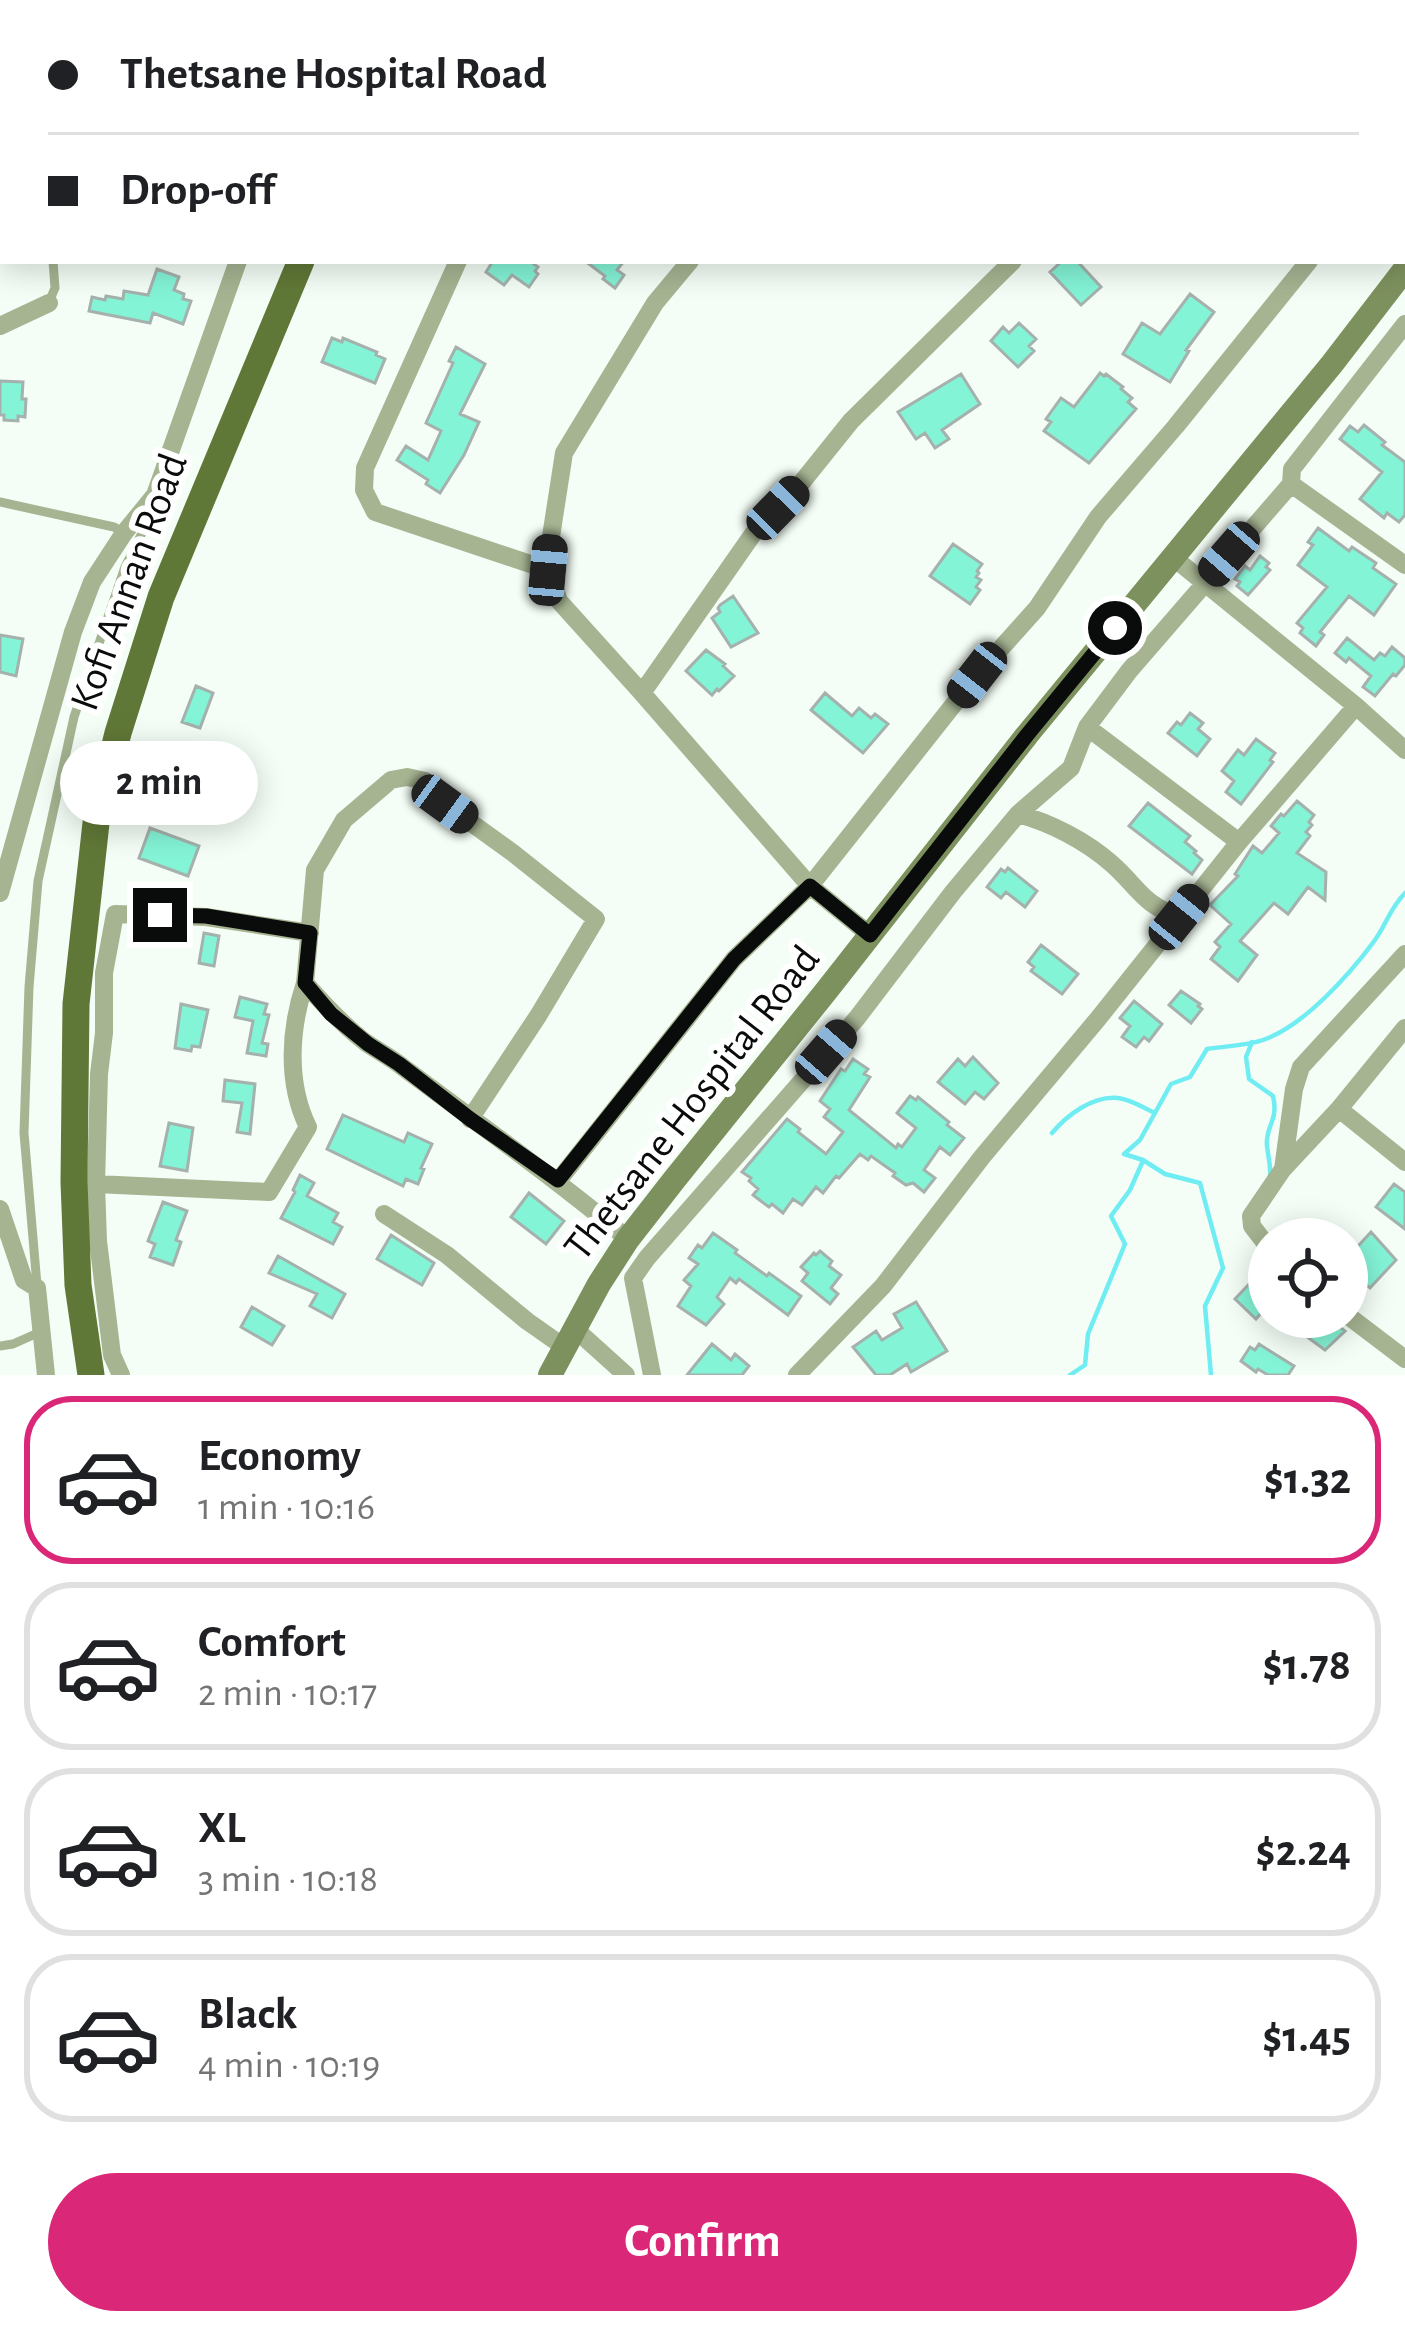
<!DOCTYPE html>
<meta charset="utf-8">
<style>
:root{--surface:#fff;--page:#f2f2f2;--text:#202124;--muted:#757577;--line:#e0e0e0;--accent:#db2777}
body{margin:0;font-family:"Alegreya Sans",sans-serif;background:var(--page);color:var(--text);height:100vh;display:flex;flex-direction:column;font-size:45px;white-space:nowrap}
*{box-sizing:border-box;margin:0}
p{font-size:39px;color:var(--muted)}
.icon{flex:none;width:66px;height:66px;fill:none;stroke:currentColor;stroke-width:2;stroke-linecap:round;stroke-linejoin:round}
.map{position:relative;height:1375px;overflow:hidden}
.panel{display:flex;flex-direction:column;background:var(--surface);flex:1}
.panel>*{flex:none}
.banner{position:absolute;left:0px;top:0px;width:1407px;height:264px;box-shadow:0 6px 30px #0003;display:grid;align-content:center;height:264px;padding:0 48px;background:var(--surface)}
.fabs{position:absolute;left:1248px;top:1218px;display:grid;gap:24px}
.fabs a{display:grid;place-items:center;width:120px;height:120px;border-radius:50%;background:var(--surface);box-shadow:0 6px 30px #0003;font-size:60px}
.end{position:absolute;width:54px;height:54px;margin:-27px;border:15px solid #090c0a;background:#fff;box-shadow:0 0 0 6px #fff}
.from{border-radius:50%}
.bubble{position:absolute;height:84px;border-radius:42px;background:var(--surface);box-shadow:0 6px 30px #0003;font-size:39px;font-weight:700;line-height:84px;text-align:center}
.car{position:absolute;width:36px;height:72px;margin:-36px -18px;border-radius:15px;box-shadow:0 0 9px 3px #0007;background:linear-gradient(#222 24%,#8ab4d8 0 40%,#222 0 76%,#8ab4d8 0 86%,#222 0)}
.banner b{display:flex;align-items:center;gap:42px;height:114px;font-size:45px}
.banner b+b{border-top:3px solid var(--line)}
.banner i{width:30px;height:30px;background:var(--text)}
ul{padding:21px 0 0;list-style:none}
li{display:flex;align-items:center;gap:36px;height:168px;margin:0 24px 18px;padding:0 24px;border:6px solid var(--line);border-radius:48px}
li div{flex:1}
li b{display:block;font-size:45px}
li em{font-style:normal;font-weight:700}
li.current{border-color:var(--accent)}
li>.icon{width:108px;height:108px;stroke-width:1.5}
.button{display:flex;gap:24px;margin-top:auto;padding:24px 48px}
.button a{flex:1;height:138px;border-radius:72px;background:var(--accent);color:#fff;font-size:48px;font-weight:700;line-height:138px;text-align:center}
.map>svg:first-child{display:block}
</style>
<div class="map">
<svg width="1405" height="1375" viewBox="0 0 1405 1375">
<rect width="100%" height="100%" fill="#f4fef6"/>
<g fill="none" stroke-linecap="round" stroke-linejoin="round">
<path stroke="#6fedf2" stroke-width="4.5" d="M1252 1042 1246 1057 1249 1079 1273 1096C1279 1121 1265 1126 1267 1146 1268 1157 1271 1164 1270 1176
M1052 1133C1066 1116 1093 1095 1118 1098 1130 1099 1144 1108 1155 1113
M1070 1375 1085 1365 1088 1334 1125 1244 1111 1216 1130 1190 1142 1163
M1211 1375 1205 1306 1223 1268 1200 1183 1165 1174 1143 1160 1124 1154 1140 1140 1171 1084 1190 1077 1207 1049C1225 1046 1246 1046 1263 1040 1304 1026 1350 974 1375 940 1387 923 1389 910 1405 893"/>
</g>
<path fill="#84f4d6" stroke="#a5b1ad" stroke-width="3" d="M493 261H530L538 267 535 271 538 274 529 287 512 275 504 285 486 272Z
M585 261H624L617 270 624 275 615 288 603 279 605 276Z
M1062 261H1077L1101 287 1081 305 1050 272Z
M157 269 179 277 174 290 184 294 183 299 191 301 183 324 153 313 150 323 89 311 92 297 105 300 106 296 123 299 124 291 148 295Z
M1190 294 1214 312 1186 350 1189 351 1170 382 1123 354 1142 323 1160 334Z
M1019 323 1036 339 1029 346 1034 351 1018 367 991 341 1003 327 1009 333Z
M332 338 342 342 343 338 377 352 376 355 385 359 375 383 322 362Z
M456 347 485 364 460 414 479 422 464 455 440 493 426 484 428 480 397 460 406 446 428 460 441 431 426 423 453 363 449 361Z
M1100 373 1104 376 1106 374 1123 387 1121 389 1132 398 1128 402 1136 409 1089 463 1044 431 1051 422 1046 419 1061 398 1074 407Z
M961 374 980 404 942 430 949 439 935 448 925 433 916 439 898 412Z
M0 381 23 382 22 399H26L25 417 18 416V421L4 420V415H0Z
M1364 425 1385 442 1382 445 1405 462V515L1399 522 1387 513 1384 518 1360 499 1382 472 1340 439 1350 426 1358 432Z
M1318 528 1349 551 1352 547 1376 563 1373 568 1396 584 1374 615 1349 596 1320 632 1324 635 1316 646 1300 633 1303 628 1297 623 1327 587 1298 565 1313 545 1308 542Z
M953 544 982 564 977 571 979 573 976 577 981 580 976 587 980 590 970 604 930 576Z
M1260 556 1269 563 1266 567 1270 570 1248 595 1237 586 1240 582 1235 579 1245 566 1250 570Z
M733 596 758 633 731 647 712 618 720 612 718 608 720 605Z
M0 635 23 639 16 676 0 672Z
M1347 638 1374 660 1380 653 1385 656 1392 647 1405 658V665L1396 676 1393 674 1375 696 1363 687 1371 676 1349 658 1346 662 1335 653Z
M706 650 725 664 723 666 734 676 719 691 717 689 712 695 686 671Z
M196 686 213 693 200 728 182 722Z
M825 693 852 716 859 708 871 718 875 714 888 724 863 753 811 710Z
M1190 713 1203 723 1198 729 1210 739 1197 756 1168 733 1177 722 1181 725Z
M1256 739 1275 753 1270 760 1273 762 1241 804 1226 792 1234 781 1222 771 1238 750 1244 755Z
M1297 801 1314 815 1309 822 1312 825 1306 832 1310 836 1297 853 1326 872 1325 900 1308 887 1288 914 1274 903 1240 941 1257 955 1238 981 1211 959 1220 947 1215 942 1231 924 1210 905 1238 876 1235 874 1253 846 1262 853 1279 833 1271 826 1281 814 1284 816Z
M1148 803 1190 836 1185 842 1196 851 1194 853 1202 860 1192 874 1129 826Z
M150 828 199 846 188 876 139 858Z
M1008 868 1037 891 1025 907 1006 892 1001 898 987 887 1001 869 1005 872Z
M204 933 219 936 214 966 199 963Z
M1041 945 1078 974 1062 994 1031 971 1034 967 1028 962Z
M1181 991 1200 1004 1198 1006 1202 1009 1191 1023 1169 1005Z
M240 997 267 1004 264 1014 269 1015 262 1043 268 1044 266 1056 247 1053 253 1021 235 1017Z
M1134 1001 1162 1024 1149 1041 1144 1037 1136 1047 1122 1037 1130 1026 1120 1018Z
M181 1004 208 1010 200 1047 192 1046 191 1051 175 1048Z
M973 1057 998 1083 984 1099 975 1092 965 1104 938 1082 958 1059 965 1066Z
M853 1059 868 1069 864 1074 870 1077 849 1110 896 1148 898 1144 902 1147 916 1128 897 1113 910 1096 916 1100 918 1097 949 1122 947 1125 964 1138 950 1155 940 1147 924 1170 935 1178 924 1192 913 1183 906 1185 893 1176 895 1173 871 1156 868 1160 860 1154 839 1178 836 1176 823 1193 816 1187 802 1205 793 1199 783 1213 772 1204 769 1207 753 1195 758 1189 749 1181 751 1178 742 1172 787 1119 800 1129 798 1132 826 1154 843 1132 824 1117 830 1109 820 1101 841 1069 845 1071Z
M225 1080 255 1084 250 1134 237 1132 242 1103 223 1101Z
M343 1115 404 1142 408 1133 432 1144 421 1168 424 1169 418 1184 406 1179 403 1186 327 1149Z
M169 1123 193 1128 187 1171 160 1166Z
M300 1175 314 1183 307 1196 338 1213 333 1222 342 1227 333 1244 281 1218 295 1192 293 1190Z
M1394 1184 1405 1192V1229L1376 1207Z
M529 1193 564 1221 546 1244 511 1217Z
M163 1202 187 1211 176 1240 181 1242 173 1265 150 1257 155 1244 148 1241Z
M1371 1232 1396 1260 1370 1288 1358 1277 1354 1281 1347 1274V1258Z
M713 1233 737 1250 735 1253 767 1276 769 1273 801 1296 788 1315 739 1279 736 1283 730 1278 717 1297 724 1304 706 1325 678 1306 691 1286 684 1280 698 1264 689 1258 698 1245 702 1248Z
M391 1235 434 1263 422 1285 377 1259Z
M820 1251 832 1261 829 1266 841 1275 831 1288 838 1294 830 1304 802 1281 808 1273 801 1267 814 1253 816 1255Z
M278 1256 345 1294 332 1318 310 1306 317 1294 269 1273Z
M1269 1279V1304L1256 1319 1235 1299 1251 1282 1262 1287Z
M916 1302 947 1351 911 1372 907 1364 890 1375H876L853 1347 876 1331 882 1340 902 1328 894 1314Z
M252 1307 284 1326 272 1345 241 1327Z
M1280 1317H1323L1329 1322 1331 1320 1345 1331 1325 1350Z
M712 1344 731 1360 735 1354 749 1366 742 1375H687Z
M1259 1344 1294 1366 1288 1375H1268L1258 1369 1256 1372 1241 1361 1250 1347 1255 1350Z"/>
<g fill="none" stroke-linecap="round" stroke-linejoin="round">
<path stroke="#a6b492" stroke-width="9" d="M49 302 55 288 53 261
M0 502 114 527 123 532
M37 1285 24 1133 29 987 38 881 74 717 125 567 144 529 146 517 144 511
M0 1346 13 1344 40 1332"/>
<path stroke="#a6b492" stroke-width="18" d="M177 0 180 3
M778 0 782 3
M1115 0 1119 3
M328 3 329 0
M578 3 579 0
M874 3 877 0
M1277 3 1280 0
M0 60 3 63
M1404 149 1405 148
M0 231 3 229
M458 261 365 468 364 490 375 512 548 570
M0 326 49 303
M1291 484 1405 565
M1174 558 1356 706 1405 750
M642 693 559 601 548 570 550 543 564 453 655 303 690 261
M1087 727 1239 842
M1018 814C1051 823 1086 841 1112 864 1138 887 1143 905 1179 917
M0 893 73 632 92 582 124 533 155 495 238 261
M870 935 810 886 642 693 753 534 802 482 851 421 1013 261
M1339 1109 1405 1162
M470 1119 538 1016 596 919 513 853 445 804 425 781 407 777 391 780 344 820 315 870 305 983C324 1005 342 1024 365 1042 378 1051 392 1058 404 1068 479 1124 556 1179 628 1239
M1283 1169 1339 1109 1405 1028
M558 1181 734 959 810 886 977 675 1037 608 1098 517 1176 426 1309 261
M96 1184 99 1074 104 1033V973L115 914 206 917 310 933
M0 1209 24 1280 37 1288 46 1375
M384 1214 447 1255 527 1321 564 1347
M1269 1248 1252 1226 1251 1216 1283 1169 1294 1089 1301 1067 1405 954
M1347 1315 1405 1359
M574 1328 626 1375
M121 1375 112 1355 98 1241 96 1184 269 1192 308 1127C286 1082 290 1028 305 983
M652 1375 633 1278 647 1258 857 1018 953 892 1018 814 1071 768 1087 727 1129 671 1291 484 1292 469 1405 324
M797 1375 883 1286 982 1157 1097 1020 1239 842 1356 706"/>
<path stroke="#7d915e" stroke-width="24" d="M550 1375 599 1284 628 1239 674 1180 827 990 1027 735 1332 364 1405 269"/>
<path stroke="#607837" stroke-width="27" d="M409 3 410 0
M91 1375 78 1285 74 1182 76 1004 96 823 118 733 161 597 301 261"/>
</g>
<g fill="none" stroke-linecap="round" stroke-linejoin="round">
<path stroke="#090c0a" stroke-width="15" d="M160 915 206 916 310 933 305 983 331 1014 368 1044 399 1064 470 1119 558 1180 734 959 810 886 870 935 1027 735 1115 628"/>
</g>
<g text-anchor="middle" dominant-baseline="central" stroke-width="12" stroke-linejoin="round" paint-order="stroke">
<g font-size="42" fill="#090c0a" stroke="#fff">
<text transform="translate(129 582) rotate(-70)">Kofi Annan Road</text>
<text transform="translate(692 1103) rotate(-52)">Thetsane Hospital Road</text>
</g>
</g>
</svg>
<div class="fabs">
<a><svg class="icon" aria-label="locate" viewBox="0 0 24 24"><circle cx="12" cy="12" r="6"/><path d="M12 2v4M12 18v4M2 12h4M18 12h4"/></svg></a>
</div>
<i class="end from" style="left:1115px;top:628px"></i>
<i class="end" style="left:160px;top:915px"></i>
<div class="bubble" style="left:60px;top:741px;width:198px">2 min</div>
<i class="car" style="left:778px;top:508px;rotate:44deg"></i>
<i class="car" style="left:1229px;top:554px;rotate:221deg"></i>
<i class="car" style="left:548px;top:570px;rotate:5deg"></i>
<i class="car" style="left:977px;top:675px;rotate:218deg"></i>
<i class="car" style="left:445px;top:804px;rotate:126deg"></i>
<i class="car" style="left:1179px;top:917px;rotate:39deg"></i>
<i class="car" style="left:826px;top:1052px;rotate:41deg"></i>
<div class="banner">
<b><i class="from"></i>Thetsane Hospital Road</b>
<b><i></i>Drop-off</b>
</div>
</div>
<section class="panel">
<ul>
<li class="current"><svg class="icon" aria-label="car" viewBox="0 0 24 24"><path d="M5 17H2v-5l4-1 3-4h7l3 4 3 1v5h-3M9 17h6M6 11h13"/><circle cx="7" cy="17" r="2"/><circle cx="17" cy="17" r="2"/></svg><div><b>Economy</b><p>1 min · 10:16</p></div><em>$1.32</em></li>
<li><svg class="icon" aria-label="car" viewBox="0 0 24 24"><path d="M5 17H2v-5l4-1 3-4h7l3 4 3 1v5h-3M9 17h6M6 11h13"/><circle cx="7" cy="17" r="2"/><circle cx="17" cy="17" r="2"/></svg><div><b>Comfort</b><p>2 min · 10:17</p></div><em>$1.78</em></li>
<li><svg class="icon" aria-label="car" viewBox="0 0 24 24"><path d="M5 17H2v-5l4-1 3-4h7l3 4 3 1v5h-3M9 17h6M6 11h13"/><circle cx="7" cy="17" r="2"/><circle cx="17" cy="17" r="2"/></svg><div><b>XL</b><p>3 min · 10:18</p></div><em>$2.24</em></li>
<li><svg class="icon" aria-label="car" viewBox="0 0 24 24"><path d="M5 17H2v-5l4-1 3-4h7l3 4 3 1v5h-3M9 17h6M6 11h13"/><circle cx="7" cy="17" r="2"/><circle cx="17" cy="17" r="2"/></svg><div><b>Black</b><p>4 min · 10:19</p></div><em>$1.45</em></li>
</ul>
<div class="button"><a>Confirm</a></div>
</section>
